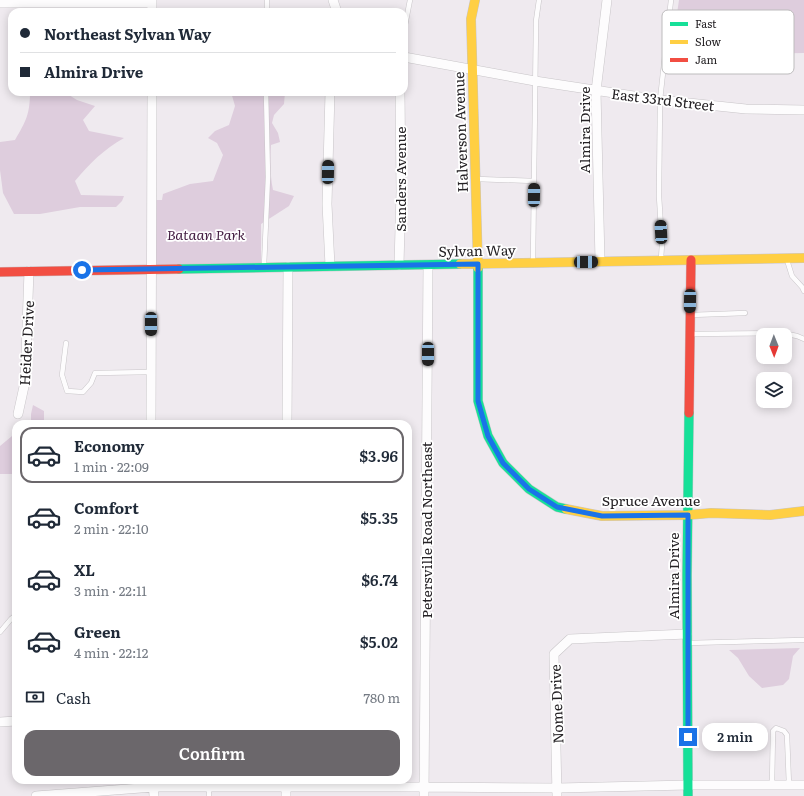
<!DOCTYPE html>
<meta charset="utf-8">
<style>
:root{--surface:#fff;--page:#f6f6f7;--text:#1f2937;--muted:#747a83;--line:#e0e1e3;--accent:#6b676b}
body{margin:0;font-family:Literata,serif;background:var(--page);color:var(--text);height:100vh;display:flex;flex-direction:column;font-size:15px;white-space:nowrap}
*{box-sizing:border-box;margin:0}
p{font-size:13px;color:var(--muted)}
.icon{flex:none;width:22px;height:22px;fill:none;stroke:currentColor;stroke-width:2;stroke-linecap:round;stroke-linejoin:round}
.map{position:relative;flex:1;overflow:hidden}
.panel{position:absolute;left:12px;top:420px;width:400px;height:364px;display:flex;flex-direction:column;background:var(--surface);border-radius:12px;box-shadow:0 2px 10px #0003}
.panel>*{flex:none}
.guide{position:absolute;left:8px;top:8px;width:400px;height:88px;border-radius:12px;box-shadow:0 2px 10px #0003;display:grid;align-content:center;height:88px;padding:0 12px;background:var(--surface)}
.needle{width:26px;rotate:179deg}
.tools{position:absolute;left:756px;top:328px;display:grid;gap:8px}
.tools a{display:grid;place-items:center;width:36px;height:36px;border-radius:8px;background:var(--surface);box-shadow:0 2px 10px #0003;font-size:20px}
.end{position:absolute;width:18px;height:18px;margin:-9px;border:5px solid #1a73e8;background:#fff;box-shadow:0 0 0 2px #fff}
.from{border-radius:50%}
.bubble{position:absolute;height:28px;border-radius:12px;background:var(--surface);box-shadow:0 2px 10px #0003;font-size:13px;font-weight:600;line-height:28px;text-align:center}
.car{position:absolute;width:12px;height:24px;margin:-12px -6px;border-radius:5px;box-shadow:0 0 3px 1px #0007;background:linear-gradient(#222 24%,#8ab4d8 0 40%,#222 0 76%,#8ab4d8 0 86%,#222 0)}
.guide b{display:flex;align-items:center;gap:14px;height:38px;font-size:15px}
.guide b+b{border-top:1px solid var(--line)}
.guide i{width:10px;height:10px;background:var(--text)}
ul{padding:7px 0 0;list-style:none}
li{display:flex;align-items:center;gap:12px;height:56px;margin:0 8px 6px;padding:0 4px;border:2px solid transparent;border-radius:12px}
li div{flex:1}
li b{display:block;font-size:15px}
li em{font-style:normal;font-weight:600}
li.on{border-color:var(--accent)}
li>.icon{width:36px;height:36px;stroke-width:1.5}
.pay{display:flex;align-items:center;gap:10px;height:44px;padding:0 12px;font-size:15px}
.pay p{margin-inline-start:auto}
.primary-button{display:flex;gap:8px;margin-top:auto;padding:8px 12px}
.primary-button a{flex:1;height:46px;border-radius:12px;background:var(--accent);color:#fff;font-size:16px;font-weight:600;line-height:46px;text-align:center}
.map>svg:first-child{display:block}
</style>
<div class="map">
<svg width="804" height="796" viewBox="0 0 804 796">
<rect width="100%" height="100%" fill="#efeaef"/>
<path fill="#decddd" d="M679 0H804V53L671 55Z
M30 92H64L77 100 95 106 83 120 89 131 124 138C103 150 90 163 75 181L81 195 124 196 122 201 116 207H80L40 214H14L3 193 0 170V142L15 140C26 121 30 114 30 92Z
M231 92H285L284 104 274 115 272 123 278 133 280 142 271 145C270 160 270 175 273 190L294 196 289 206 261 224V267L151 269 152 200H162L163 194 190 184 213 181 223 155 217 143 208 138 215 131 229 125 235 106Z
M33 405 44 411V424H31V414Z
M12 436H16V474H0V446Z
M800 648 793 656 789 679 783 685 762 688 749 676 738 658 729 650Z"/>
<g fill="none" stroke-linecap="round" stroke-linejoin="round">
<g stroke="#c8c5c8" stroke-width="5.5">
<path id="lane" d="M267 12V0
M404 31 410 0
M477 179 534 181
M661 259 662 244 659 196 660 100 671 0
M787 260 792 276 802 287 804 291
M533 262 536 21 539 0
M264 266 268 177 266 92
M691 315 745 313
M691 334 782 333 797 336 804 339
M66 343 62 375 67 391 83 392 91 383 95 373 151 372
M0 632 11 619 16 615
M688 643 804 640
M772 785 773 731 776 728 784 731 787 735 789 785
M209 787V796"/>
</g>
<g stroke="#c8c5c8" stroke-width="10">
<path id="street" d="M152 0V12
M333 0 337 12
M0 3H152
M404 57 535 81 660 100 746 109 804 110
M600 261 596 91 607 0
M399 265 401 191 400 92
M330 266 327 204 330 92
M18 414 25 382 29 271
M151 424 152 92
M287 424 288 267
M0 722 16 721
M153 780 154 796
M36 796 154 787H424L558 788 688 785H804
M286 796V780
M424 796 428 265
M557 796 554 654 570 639 687 634"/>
</g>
<g stroke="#c8c5c8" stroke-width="10">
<path id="fast" d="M478 268V401L488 436 503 463 529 489 557 507 566 509
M179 269 460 264
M688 796 687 575 689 413"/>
</g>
<g stroke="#c8c5c8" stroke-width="10">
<path id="slow" d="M475 0 471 19 478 268
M460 264 804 258
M566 509 602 516 688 515 711 513 770 515 804 511"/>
</g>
<g stroke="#c8c5c8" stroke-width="10">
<path id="jam" d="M0 272 179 269
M689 413 691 260"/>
</g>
<use href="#lane" stroke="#fdfcfd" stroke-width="4.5"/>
<use href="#street" stroke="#fdfcfd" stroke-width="9"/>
<use href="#fast" stroke="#16e098" stroke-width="9"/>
<use href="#slow" stroke="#ffcf43" stroke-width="9"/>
<use href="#jam" stroke="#f24e42" stroke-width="9"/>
</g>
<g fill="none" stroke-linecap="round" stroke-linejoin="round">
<path stroke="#1a73e8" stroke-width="5" d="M82 270 478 264V401L488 436 503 463 529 489 557 507 602 516 688 515V737"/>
</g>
<g text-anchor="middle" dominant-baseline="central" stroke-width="3.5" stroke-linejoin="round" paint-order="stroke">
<g font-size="14" fill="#242124" stroke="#fff">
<text transform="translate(663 99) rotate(7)">East 33rd Street</text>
<text transform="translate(584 130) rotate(-90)">Almira Drive</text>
<text transform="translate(460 132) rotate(-92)">Halverson Avenue</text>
<text transform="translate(400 179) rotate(-90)">Sanders Avenue</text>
<text transform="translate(477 250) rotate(-1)">Sylvan Way</text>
<text transform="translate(26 343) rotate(-87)">Heider Drive</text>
<text x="651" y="500">Spruce Avenue</text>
<text transform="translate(426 530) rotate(-90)">Petersville Road Northeast</text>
<text transform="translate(673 576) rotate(-90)">Almira Drive</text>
<text transform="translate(556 704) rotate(-92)">Nome Drive</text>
</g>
<g font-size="14" font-style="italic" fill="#441e42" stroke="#fff">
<text x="206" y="234">Bataan Park</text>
</g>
</g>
<rect x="662" y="10" width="132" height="64" rx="6" fill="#fff" stroke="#bdbcbd" stroke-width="1"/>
<rect x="670" y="22" width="18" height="4" fill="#16e098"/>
<rect x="670" y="40" width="18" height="4" fill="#ffcf43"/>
<rect x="670" y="58" width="18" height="4" fill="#f24e42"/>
<g font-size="11" fill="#242124">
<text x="695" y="28">Fast</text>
<text x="695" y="46">Slow</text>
<text x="695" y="64">Jam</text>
</g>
</svg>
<div class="tools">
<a><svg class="needle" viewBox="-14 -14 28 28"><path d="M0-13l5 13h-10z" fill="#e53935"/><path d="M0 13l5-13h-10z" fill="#747a83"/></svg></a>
<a><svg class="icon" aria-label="layers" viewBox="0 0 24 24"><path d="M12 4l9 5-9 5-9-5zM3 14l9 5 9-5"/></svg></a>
</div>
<i class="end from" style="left:82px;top:270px"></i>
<i class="end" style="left:688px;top:737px"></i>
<div class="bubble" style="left:702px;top:723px;width:66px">2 min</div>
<i class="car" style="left:328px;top:172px;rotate:1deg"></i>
<i class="car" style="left:534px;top:195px;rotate:1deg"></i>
<i class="car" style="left:661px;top:232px;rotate:357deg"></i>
<i class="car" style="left:586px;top:262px;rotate:89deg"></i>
<i class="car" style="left:690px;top:301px;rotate:181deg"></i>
<i class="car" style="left:151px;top:324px;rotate:180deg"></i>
<i class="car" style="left:428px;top:354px;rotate:180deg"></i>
<div class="guide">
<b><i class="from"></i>Northeast Sylvan Way</b>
<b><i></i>Almira Drive</b>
</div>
<section class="panel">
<ul>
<li class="on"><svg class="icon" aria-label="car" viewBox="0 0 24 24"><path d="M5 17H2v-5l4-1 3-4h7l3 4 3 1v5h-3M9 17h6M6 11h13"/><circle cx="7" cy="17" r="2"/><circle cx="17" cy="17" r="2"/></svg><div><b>Economy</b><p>1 min · 22:09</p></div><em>$3.96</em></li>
<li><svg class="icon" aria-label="car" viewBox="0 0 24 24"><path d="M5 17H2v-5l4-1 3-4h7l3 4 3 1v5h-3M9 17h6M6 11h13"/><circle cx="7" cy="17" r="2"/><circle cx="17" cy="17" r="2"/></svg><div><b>Comfort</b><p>2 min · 22:10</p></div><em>$5.35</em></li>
<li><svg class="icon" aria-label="car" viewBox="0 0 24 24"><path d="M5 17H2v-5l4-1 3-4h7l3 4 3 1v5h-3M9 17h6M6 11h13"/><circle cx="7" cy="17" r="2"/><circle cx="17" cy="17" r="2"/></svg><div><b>XL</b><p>3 min · 22:11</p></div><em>$6.74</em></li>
<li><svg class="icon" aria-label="car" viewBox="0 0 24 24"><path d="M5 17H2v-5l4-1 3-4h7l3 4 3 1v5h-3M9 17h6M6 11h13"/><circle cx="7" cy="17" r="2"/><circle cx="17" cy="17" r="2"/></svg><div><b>Green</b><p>4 min · 22:12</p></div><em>$5.02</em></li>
</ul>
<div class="pay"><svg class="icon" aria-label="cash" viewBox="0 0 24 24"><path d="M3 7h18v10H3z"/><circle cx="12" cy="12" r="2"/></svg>Cash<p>780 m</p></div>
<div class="primary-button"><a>Confirm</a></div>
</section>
</div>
